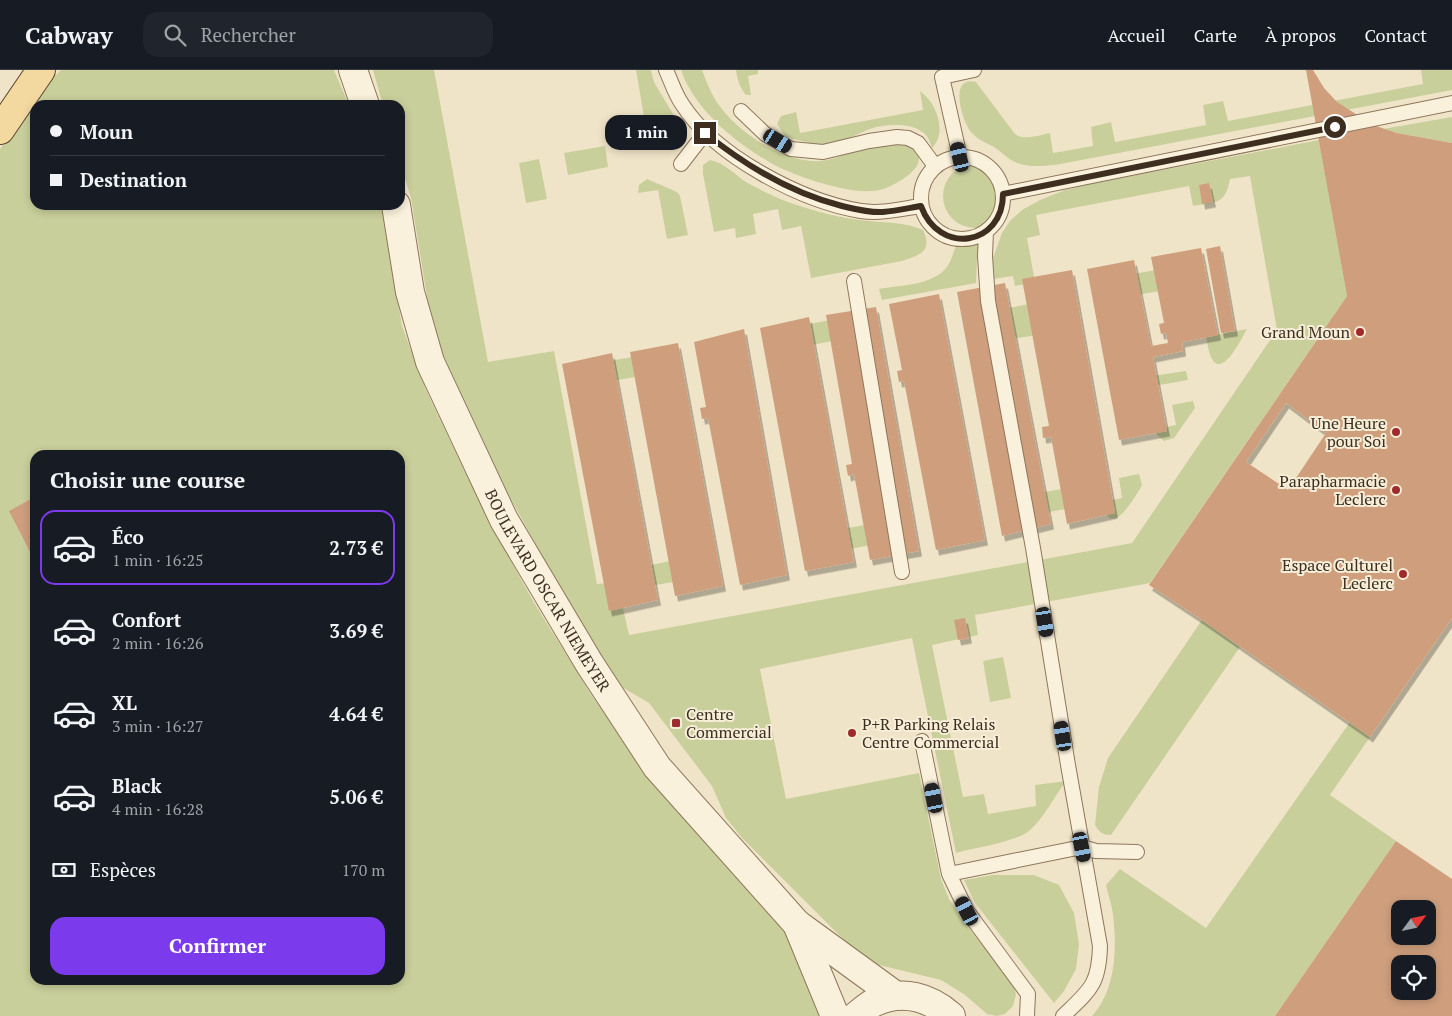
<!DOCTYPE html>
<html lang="fr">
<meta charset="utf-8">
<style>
:root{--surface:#171b24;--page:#20242c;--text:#f1f3f6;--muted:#9ea1a6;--line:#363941;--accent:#7c3aed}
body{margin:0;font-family:"PT Serif",serif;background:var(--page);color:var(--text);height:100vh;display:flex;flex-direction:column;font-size:19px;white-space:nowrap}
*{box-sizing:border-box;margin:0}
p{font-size:16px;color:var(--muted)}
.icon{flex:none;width:28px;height:28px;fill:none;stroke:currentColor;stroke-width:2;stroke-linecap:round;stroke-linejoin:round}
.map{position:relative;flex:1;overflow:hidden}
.drawer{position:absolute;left:30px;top:380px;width:375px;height:535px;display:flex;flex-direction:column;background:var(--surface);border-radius:15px;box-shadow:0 2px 8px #0003}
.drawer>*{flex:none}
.guide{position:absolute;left:30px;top:30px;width:375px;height:110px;border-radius:15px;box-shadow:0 2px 8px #0003;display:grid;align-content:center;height:110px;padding:0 20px;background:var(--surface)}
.needle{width:32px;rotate:57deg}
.tools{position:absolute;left:1391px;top:830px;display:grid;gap:10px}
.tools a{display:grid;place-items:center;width:45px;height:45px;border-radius:10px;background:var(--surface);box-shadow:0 2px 8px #0003;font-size:25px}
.end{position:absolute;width:22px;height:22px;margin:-11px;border:6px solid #3d2e20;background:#fff;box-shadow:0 0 0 2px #fff}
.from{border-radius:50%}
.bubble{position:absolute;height:35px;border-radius:15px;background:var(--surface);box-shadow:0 2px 8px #0003;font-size:16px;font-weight:700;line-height:35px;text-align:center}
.car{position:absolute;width:15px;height:30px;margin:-15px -8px;border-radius:6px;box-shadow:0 0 4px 1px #0007;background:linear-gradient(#222 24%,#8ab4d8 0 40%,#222 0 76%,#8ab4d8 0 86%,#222 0)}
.guide b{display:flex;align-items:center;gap:18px;height:48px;font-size:19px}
.guide b+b{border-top:1px solid var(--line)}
.guide i{width:12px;height:12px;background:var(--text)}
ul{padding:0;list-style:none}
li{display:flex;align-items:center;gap:15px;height:75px;margin:0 10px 8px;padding:0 10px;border:2px solid transparent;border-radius:15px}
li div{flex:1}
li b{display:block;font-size:19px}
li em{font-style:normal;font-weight:700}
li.selected{border-color:var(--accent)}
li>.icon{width:45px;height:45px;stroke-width:1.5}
h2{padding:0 20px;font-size:22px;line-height:60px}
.pay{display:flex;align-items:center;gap:12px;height:55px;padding:0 20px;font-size:19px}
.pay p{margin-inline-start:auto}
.primary-button{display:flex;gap:10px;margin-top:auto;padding:10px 20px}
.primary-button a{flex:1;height:58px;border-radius:15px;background:var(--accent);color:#fff;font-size:20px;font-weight:700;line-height:58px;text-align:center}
header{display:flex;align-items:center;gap:30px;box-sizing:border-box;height:70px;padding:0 25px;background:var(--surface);border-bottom:1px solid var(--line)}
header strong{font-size:24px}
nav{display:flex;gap:28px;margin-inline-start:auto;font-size:18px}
.search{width:350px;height:45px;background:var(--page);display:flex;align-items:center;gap:12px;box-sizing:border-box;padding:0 18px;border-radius:15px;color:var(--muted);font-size:19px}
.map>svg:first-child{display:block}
</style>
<header>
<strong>Cabway</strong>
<div class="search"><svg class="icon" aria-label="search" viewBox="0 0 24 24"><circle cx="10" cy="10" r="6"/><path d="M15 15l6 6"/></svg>Rechercher</div>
<nav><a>Accueil</a><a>Carte</a><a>À propos</a><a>Contact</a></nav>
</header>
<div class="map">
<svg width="1452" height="946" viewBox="0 0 1452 946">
<defs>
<filter id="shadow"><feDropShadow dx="3" dy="5.5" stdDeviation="0" flood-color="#0004"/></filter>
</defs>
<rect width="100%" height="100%" fill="#f0e4c8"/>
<path fill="#c9cf9b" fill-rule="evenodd" d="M61 0H334L349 35H35V135H382L402 256 426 320 465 402 500 471 533 531 590 623 631 681 788 866 816 919 820 946H0V79L43 18ZM35 385H400V910H35Z
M373 0H434L488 292 554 281 597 514 617 512 629 565 1132 473 1277 260 1250 106 1230 109C1225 135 1216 132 1193 136L1189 116 1036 145 1040 165 1027 168 1035 212 1015 216 1013 206 993 209V188L1002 163 1010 151 1022 140 1040 130 1065 120 1090 114 1319 70 1347 226 1150 513 975 545 978 565 932 575 963 727 984 724 988 744 1036 736 1035 715 1066 711C1054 727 1044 748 1029 761 1016 772 973 778 956 783L912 568 760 599 786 729 919 703 941 809 949 829 964 852 1014 915 1016 925 1013 936 1005 944 997 946 987 944 965 925 941 910 879 895 857 883 743 769 726 748 712 716 649 633 620 616 565 528 496 402 442 283 429 239 411 128 400 93V35H383Z
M636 0H651L654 12 679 54 681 68 675 74 664 77 624 51 644 47Z
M681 0H702C706 11 710 21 716 31 736 62 789 98 827 90 836 88 847 84 856 80 861 78 867 73 873 72 884 69 897 71 908 70L920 81C919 86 919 92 917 96 914 101 907 106 903 109 893 115 883 121 871 121 844 123 789 105 766 90 732 70 694 38 681 0Z
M736 0H758V4L748 6 751 25H746C740 18 737 9 736 0Z
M1421 0H1452V20L1055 95C1041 96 1026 98 1013 91 1006 88 1001 81 994 77 986 73 978 70 971 62 962 51 948 5 976 12L1015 64C1024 71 1039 65 1050 63L1053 83 1093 76 1091 57 1111 52 1115 72 1206 55 1203 35 1223 31 1228 51 1423 14Z
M920 21C936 32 948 62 932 78 930 73 929 68 925 64 912 52 886 54 870 59 856 64 845 72 830 74 815 75 798 71 785 66L777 54 781 46 796 42 800 63 923 40Z
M1452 47V73L1397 63 1383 59Z
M605 76 608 97 568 105 564 83Z
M539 89 547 129 526 133 519 93Z
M710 90C725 93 734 104 746 112 759 119 774 127 788 132 814 141 842 149 870 151 888 153 905 152 923 160 933 181 920 185 902 191L811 208 801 156 782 160 778 139 753 144 756 164 736 168 735 158 714 162 703 104V95Z
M943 126a32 32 0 1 1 64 0a32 32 0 1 1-64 0Z
M647 109 677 122 680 126 688 165 667 169 658 120 638 123 639 115Z
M981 173 977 189 976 213 882 230 879 219C900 215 931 216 946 198 951 192 953 183 956 176Z
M1168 198 1172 219 1131 226 1127 205Z
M1040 232 1038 265 1011 269 998 240Z
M840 248 843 269 802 277 799 256Z
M1247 259C1242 267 1222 311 1211 287 1208 281 1208 274 1206 267Z
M644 285 647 305 606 312 603 292Z
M1186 301 1188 310 1148 317 1146 307Z
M1193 331 1195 338 1174 368 1164 371C1159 367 1156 365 1156 359L1176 355 1172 335Z
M1139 404 1142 415 1140 419C1130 434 1110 470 1102 432L1122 428 1119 408Z
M1073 417 1077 437 1037 444 1034 424Z
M877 453 881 473 840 481 836 460Z
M681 489 685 510 644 517 640 497Z
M1202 550 1240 577 1111 765C1103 765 1099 762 1095 755L1099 717 1108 688Z
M1003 587 1011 628 990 632 983 591Z
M1350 652 1370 667 1330 725 1396 771 1275 946H1092C1116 920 1117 879 1113 845 1112 835 1108 825 1106 815L1120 799 1206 858Z
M993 805H1034L1059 815 1074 843 1079 874 1076 899 1064 921 1054 933 975 833 964 810Z"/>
<path fill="#cf9f7d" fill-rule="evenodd" filter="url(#shadow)" d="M1306 0H1313L1324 18 1337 32 1373 55 1397 63 1452 73V548L1370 667 1202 550 1149 515 1347 226ZM1286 333 1326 363 1288 420 1246 392Z
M1209 113 1213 132 1202 134 1199 115Z
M1220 176 1235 261 1221 263 1206 179Z
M1201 178 1218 265 1182 272 1183 281 1153 287 1167 361 1119 370 1087 199 1134 190 1151 276 1168 273 1166 263 1161 264 1159 254 1164 253 1151 187Z
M1072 200 1115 443 1067 454 1051 367 1043 368 1042 357 1049 356 1022 209Z
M1005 213 1051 454 1002 466 957 222Z
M939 224 985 470 936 480 904 311 899 312 897 301 902 300 889 234Z
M876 237 919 481 870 490 854 404 848 406 846 395 852 394 826 245Z
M809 247 854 492 805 501 760 258Z
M744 259 787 505 740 515 708 348 702 349 700 338 706 337 694 272Z
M678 273 723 516 675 526 630 282Z
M612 283 658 530 609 541 562 294Z
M33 428 35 431V491L9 441Z
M965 548 969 568 958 570 954 550Z
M1396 771 1452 809V946H1275ZM1400 839H1428V866H1400ZM1400 894H1428V921H1400Z"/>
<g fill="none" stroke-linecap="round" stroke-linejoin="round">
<g stroke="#8d765c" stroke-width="16">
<path id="lane" d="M666 0C671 11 675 24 682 34 715 86 801 131 861 141 881 144 901 139 921 136
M741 41 765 64 791 79 823 82 869 71 897 67 908 68 918 73 935 96
M921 128a41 41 0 1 1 82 0a41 41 0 1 1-82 0Z
M960 87 942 7 974 0
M681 94 705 63
M1003 124 1452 33
M986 161 985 186 988 231 1033 478 1068 695 1100 876C1099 915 1090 920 1063 946
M854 211 902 502
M922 671 949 804 967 841 1028 924 1027 946
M949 804 1082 777 1096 781 1137 782"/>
</g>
<g stroke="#8d765c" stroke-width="30">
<g id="street">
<path d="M353 0 365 35"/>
<path id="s1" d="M396 135 410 222 430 292 504 450 589 593 657 697 797 854 896 926"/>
<path d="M797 854 835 946"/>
<path d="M856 946C862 942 868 935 875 932 903 919 929 927 951 946"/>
</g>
</g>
<g stroke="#5b4430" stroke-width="30">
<path id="primary" d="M0 60 41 0"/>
</g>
<use href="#lane" stroke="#faf1dc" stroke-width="14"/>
<use href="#street" stroke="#faf1dc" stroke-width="28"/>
<use href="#primary" stroke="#f3d9a0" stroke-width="28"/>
</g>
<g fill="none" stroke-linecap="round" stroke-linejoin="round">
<path stroke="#3d2e20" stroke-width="6" d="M705 63C746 96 790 123 842 136 855 139 869 143 883 142 896 141 909 138 921 136 939 186 1003 176 1003 124L1335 57"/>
</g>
<g fill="#9e2a2b" stroke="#f7eed8" stroke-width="2">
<circle cx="1360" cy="262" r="5"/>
<circle cx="1396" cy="362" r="5"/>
<circle cx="1396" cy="420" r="5"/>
<circle cx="1403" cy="504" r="5"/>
<rect x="671" y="648" width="10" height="10" rx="2.5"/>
<circle cx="852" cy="663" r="5"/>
</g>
<g text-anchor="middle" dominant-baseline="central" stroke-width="4" stroke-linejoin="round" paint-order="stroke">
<g font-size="16" fill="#3d2e20" stroke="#f7eed8" text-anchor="end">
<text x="1350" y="262">Grand Moun</text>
<text x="1386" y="353">Une Heure<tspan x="1386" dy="18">pour Soi</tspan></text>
<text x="1386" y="411">Parapharmacie<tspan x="1386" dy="18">Leclerc</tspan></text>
<text x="1393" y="495">Espace Culturel<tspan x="1393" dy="18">Leclerc</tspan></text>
<text x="686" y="644" text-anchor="start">Centre<tspan x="686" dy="18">Commercial</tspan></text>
<text x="862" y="654" text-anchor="start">P+R Parking Relais<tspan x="862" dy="18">Centre Commercial</tspan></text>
</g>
<g font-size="16" fill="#3d2e20" stroke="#f7eed8">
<text stroke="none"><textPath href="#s1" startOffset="418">BOULEVARD OSCAR NIEMEYER</textPath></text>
</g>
</g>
</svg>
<div class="tools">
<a><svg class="needle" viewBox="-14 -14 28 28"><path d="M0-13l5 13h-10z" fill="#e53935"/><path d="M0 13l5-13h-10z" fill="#9ea1a6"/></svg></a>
<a><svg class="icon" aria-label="locate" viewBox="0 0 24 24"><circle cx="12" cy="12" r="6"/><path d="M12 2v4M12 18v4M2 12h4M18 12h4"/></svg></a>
</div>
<i class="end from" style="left:1335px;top:57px"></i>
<i class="end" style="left:705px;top:63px"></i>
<div class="bubble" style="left:605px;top:45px;width:82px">1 min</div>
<i class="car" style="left:778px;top:71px;rotate:121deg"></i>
<i class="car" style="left:960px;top:87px;rotate:347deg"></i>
<i class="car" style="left:1045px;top:552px;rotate:171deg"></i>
<i class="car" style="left:1063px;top:666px;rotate:351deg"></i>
<i class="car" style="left:934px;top:728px;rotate:349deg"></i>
<i class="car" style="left:1082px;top:777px;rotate:169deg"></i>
<i class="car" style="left:967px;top:841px;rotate:332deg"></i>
<div class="guide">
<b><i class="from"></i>Moun</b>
<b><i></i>Destination</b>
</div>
<section class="drawer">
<h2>Choisir une course</h2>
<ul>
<li class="selected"><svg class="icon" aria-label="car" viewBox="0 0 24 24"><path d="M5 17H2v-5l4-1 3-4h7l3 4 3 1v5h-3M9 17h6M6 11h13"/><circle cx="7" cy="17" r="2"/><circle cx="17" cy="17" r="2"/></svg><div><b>Éco</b><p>1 min · 16:25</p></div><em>2.73 €</em></li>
<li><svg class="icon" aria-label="car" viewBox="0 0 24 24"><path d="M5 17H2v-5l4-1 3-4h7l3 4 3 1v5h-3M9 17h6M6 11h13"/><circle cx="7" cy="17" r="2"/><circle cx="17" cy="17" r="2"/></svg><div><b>Confort</b><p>2 min · 16:26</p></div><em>3.69 €</em></li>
<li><svg class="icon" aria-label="car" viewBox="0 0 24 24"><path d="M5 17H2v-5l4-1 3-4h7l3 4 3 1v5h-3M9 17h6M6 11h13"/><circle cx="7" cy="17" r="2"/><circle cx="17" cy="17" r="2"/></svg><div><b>XL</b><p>3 min · 16:27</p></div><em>4.64 €</em></li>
<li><svg class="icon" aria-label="car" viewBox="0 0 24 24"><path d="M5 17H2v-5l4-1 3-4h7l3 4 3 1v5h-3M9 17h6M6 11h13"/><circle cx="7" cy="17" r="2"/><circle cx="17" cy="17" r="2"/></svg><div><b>Black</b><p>4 min · 16:28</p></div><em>5.06 €</em></li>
</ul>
<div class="pay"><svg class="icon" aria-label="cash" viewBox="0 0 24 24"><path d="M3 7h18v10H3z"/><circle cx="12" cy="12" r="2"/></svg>Espèces<p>170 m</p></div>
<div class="primary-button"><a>Confirmer</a></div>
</section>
</div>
